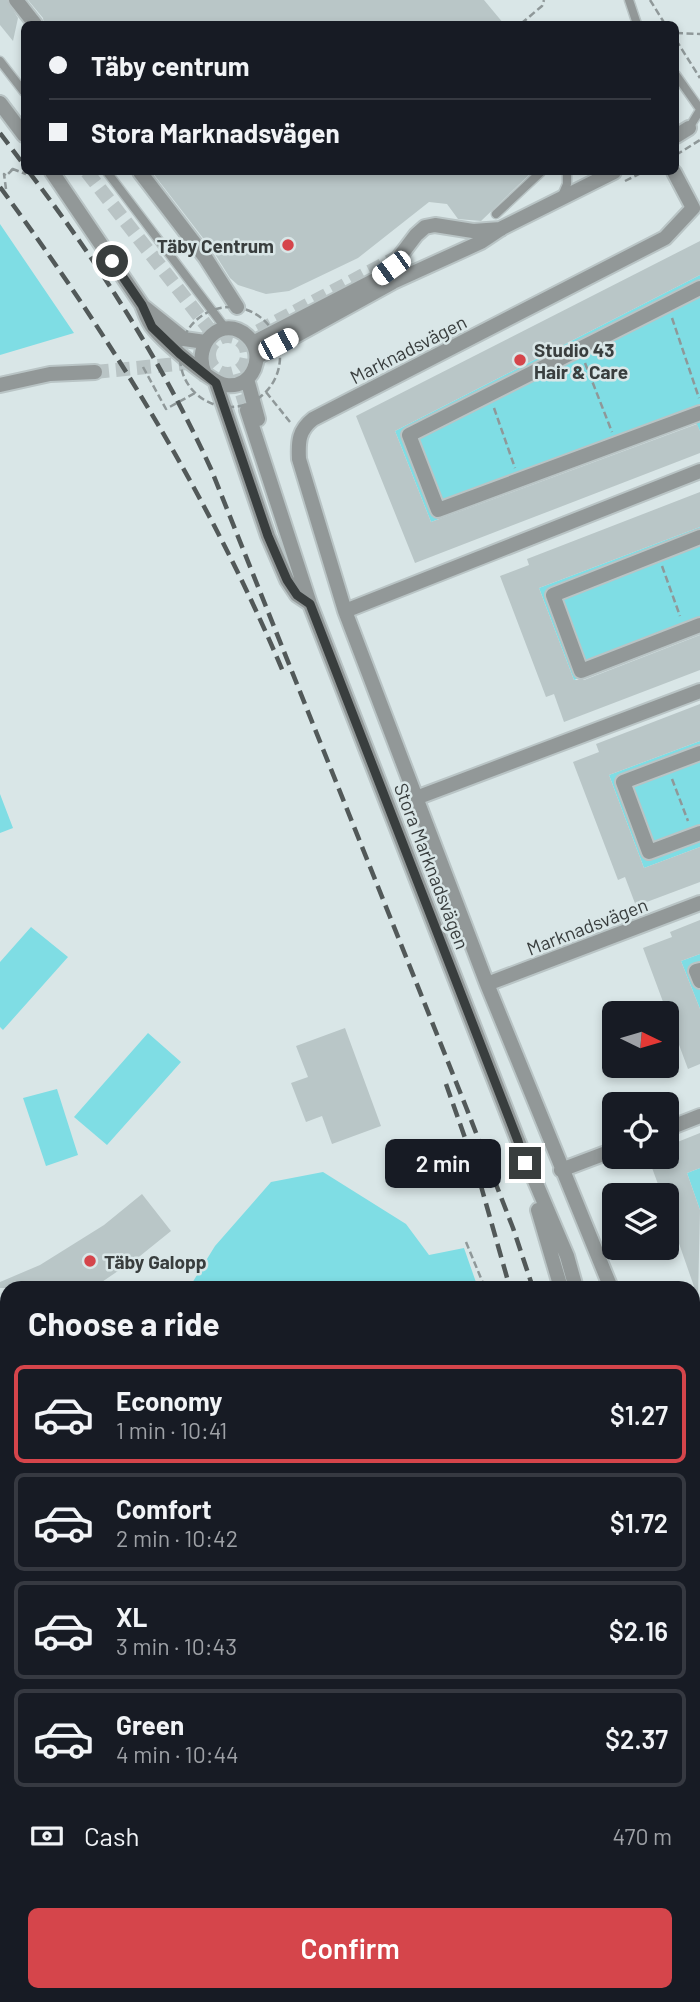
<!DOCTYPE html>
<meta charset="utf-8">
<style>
:root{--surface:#171b24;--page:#20242c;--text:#f1f3f6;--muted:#9ea1a6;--line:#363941;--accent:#d5454b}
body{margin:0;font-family:Barlow,sans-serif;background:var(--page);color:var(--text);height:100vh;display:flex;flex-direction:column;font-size:26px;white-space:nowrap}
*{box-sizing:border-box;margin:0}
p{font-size:23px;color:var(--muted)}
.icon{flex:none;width:38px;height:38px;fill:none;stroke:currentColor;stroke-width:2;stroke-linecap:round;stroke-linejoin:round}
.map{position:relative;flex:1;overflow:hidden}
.side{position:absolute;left:0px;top:1281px;width:700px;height:721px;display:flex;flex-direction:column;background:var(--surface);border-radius:21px 21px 0 0;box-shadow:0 4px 10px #0003}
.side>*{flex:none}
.banner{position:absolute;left:21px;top:21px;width:658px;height:154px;border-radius:10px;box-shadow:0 4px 10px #0003;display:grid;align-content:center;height:154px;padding:0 28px;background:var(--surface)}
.needle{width:46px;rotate:95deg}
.fabs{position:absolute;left:602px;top:1001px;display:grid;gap:14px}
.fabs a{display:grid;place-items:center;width:77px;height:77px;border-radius:10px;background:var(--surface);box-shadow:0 4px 10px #0003;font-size:35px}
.end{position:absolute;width:32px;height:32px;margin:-16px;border:9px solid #393e3e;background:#fff;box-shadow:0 0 0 4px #fff}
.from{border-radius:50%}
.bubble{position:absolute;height:49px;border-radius:10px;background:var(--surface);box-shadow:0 4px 10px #0003;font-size:23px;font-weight:600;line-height:49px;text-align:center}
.car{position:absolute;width:21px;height:42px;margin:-21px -10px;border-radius:9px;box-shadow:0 0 5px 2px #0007;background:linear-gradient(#fff 24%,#345 0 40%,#fff 0 76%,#345 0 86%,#fff 0)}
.banner b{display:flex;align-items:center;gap:24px;height:66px;font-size:26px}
.banner b+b{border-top:2px solid var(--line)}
.banner i{width:18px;height:18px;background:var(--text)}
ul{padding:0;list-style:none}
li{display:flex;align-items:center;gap:21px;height:98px;margin:0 14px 10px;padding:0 14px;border:4px solid var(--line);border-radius:10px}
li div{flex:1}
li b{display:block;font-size:26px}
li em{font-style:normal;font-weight:600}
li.selected{border-color:var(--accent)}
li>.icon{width:63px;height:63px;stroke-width:1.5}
h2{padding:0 28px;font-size:32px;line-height:84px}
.pay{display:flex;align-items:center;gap:18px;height:77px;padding:0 28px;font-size:26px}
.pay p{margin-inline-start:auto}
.action{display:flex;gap:14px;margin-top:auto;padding:14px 28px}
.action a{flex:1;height:80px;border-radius:10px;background:var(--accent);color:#fff;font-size:28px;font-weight:600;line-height:80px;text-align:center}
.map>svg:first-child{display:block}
</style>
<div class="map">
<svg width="700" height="2002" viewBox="0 0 700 2002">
<rect width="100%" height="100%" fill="#d9e6e7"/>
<path fill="#7fdde4" d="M0 224 74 333 0 355Z
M700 275V431L695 421 431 522 395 431Z
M700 527V632L574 680 539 588Z
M700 741V847L644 868 609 775Z
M0 794 13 828 0 833Z
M31 927 68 957 3 1030 0 1027V962Z
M700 954V1009L681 961Z
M148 1033 181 1062 107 1145 74 1117Z
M57 1089 78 1155 46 1166 23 1098Z
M700 1168V1210L687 1173Z
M323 1172 406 1224 429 1255 464 1248 478 1288H189L215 1246 271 1182Z"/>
<path fill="#b9c6c7" d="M0 0H7L18 18 13 41 0 25Z
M28 0H484L504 24H44L43 18Z
M152 172H532L481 221 458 219 447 204 429 202 358 258 289 291 266 294 238 285 230 278 213 251Z
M700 241V275L395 431 431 522 697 424 700 431V453L415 563 356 416Z
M700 492V527L539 588 574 680H584L700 635V670L564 722 554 694 546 697 500 576 529 565 527 559Z
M700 704V741L609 775 644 868 700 847V882L636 906 625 877 618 880 573 762 599 752 596 744Z
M700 920V954L681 961 700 1009V1064L688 1069 643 948 672 937 670 932Z
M345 1028 381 1126 332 1144 322 1116 306 1122 291 1083 308 1077 296 1046Z
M700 1133V1168L687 1173 700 1210 698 1298 667 1209V1195H662L648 1157H667V1151L676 1148 675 1143Z
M142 1194 171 1231 140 1256 96 1286 92 1288H0V1282L40 1265 104 1225Z"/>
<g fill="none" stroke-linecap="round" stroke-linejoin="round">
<path stroke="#b9c4c5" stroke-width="14" stroke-dasharray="14 7" stroke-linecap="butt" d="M240 341 401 255"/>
<path stroke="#b9c4c5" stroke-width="14" stroke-dasharray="14 7" stroke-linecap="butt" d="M87 172 217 339
M209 355a19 19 0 1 1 38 0a19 19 0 1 1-38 0Z
M95 372 198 362
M236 374 247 410"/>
<g stroke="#b9c4c5" stroke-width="11">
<path id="service" d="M629 0 637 24
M0 61 24 92
M676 75 700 109
M689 128 700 110
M107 172 226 329
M561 198 567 184V172
M496 214 541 172
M693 1383 700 1380
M693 1967 700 1979
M226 1995 228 2002
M674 1995V2002"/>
</g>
<g stroke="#b9c4c5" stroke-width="18">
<path id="minor" d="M16 0 35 24
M676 136 689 128
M140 172 205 257 237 307
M700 288 409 435 438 510 700 413
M253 343 375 280 391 268 416 235 425 227 435 225 473 231 501 229
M257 357 393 282 481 242 502 228 614 172
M700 537 553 595 581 671 700 625
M345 611 700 471
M700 753 623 782 649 852 700 833
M416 798 700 691
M700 970 696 971 700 981
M487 984 700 903
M667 1129 700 1116
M561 1170 614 1150
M611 1288 487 984 345 611 299 459C298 441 299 430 313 419L665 238 693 208 674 172
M693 1335 700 1332
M0 1713 7 1711
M0 1877 7 1876
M187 1995 188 2002
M598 1995V2002
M140 2002 170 1995"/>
</g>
<g stroke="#b9c4c5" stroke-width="18">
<path id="tertiary" d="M0 103 24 135
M52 172 142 305C145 313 148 323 154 329 165 342 211 383 226 385 253 389 267 354 247 336 223 314 191 343 205 374
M144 307 184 339 205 342
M247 379 258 419
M216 383 268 536 287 580 297 595 309 603
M0 385 50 374 95 372
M247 410 310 604 518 1141 567 1256 576 1288
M538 1210 561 1288
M693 1740 700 1769
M693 1839 700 1864"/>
</g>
<path stroke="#8f9899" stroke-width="2.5" stroke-dasharray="7 3.5" stroke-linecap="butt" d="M650 0 665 24
M524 24 523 22 542 6 544 0
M676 33 700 34
M676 40 700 78
M676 155 700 140
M625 181 643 172
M6 189 4 174 6 176 12 170 10 168 26 174
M180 357a50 50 0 1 1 100 0a50 50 0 1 1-100 0Z
M672 318 699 398
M585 363 612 432
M143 367 166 409 195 393
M266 392 290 422
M494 408 515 468
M662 566 680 616
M672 779 688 821
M466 1242 485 1288
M693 1582 700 1612
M0 1689 7 1687
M693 1803 700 1801
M693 1913 700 1946
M0 1978 5 2002
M646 1995V2002"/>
<use href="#service" stroke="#929898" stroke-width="8"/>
<use href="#minor" stroke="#929898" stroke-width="14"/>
<use href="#tertiary" stroke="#929898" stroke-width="14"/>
<path stroke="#525959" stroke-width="4.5" stroke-dasharray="14 7" stroke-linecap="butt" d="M0 133 24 165
M29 172C100 265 162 362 211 469L466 1107 513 1228 533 1288
M0 187C112 339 211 500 284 674
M446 1084 477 1172 510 1288
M613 1995V2002
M624 1995 625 2002"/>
</g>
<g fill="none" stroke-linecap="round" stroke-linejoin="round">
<path stroke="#393e3e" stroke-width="9" d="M112 261 142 305 152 327 180 354 216 383 268 536 287 580 297 595 310 604 518 1141 525 1163"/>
</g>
<g fill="#d5454b" stroke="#d9e6e7" stroke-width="2.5">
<circle cx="288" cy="245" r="7"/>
<circle cx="520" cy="360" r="7"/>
<circle cx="90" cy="1261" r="7"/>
</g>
<g text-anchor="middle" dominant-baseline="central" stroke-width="5" stroke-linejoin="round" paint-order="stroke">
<g font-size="19" font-weight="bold" fill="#393e3e" stroke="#d9e6e7" text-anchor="start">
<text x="274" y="245" text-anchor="end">Täby Centrum</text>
<text x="534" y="349">Studio 43<tspan x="534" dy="22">Hair &amp; Care</tspan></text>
<text x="104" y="1261">Täby Galopp</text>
</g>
<g font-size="19" fill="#393e3e" stroke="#d9e6e7">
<text transform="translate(408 349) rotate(-27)">Marknadsvägen</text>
<text transform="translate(432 866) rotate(69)">Stora Marknadsvägen</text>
<text transform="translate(587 926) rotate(-21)">Marknadsvägen</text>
</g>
</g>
</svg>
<div class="fabs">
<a><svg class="needle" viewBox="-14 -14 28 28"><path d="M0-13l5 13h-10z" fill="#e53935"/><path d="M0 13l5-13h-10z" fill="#9ea1a6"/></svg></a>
<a><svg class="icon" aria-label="locate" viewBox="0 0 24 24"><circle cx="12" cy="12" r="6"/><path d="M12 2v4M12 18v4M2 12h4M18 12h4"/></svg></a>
<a><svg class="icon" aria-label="layers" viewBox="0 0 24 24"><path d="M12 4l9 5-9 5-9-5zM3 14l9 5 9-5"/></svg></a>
</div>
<i class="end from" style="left:112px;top:261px"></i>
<i class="end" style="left:525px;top:1163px"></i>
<div class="bubble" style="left:385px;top:1139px;width:116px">2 min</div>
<i class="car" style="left:391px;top:268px;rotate:234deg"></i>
<i class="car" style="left:278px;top:344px;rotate:62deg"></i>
<div class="banner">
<b><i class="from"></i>Täby centrum</b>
<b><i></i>Stora Marknadsvägen</b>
</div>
<section class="side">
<h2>Choose a ride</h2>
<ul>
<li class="selected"><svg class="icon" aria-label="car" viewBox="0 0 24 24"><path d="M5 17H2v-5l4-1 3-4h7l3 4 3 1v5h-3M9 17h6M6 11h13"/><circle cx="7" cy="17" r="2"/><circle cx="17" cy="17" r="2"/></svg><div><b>Economy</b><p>1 min · 10:41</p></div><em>$1.27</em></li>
<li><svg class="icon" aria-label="car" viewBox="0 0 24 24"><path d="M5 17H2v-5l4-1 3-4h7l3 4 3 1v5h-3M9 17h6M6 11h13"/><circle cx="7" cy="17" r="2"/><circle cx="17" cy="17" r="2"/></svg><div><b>Comfort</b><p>2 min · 10:42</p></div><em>$1.72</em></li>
<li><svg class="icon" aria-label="car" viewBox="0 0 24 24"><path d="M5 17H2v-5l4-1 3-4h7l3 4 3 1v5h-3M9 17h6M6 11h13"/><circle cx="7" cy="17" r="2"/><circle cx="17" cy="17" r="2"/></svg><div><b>XL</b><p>3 min · 10:43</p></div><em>$2.16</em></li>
<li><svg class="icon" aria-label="car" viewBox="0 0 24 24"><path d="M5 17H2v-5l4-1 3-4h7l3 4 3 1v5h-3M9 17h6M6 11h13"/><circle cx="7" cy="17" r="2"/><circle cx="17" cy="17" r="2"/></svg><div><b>Green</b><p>4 min · 10:44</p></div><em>$2.37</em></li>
</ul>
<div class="pay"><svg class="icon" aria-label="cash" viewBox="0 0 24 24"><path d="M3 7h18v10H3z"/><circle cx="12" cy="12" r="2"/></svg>Cash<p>470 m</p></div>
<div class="action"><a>Confirm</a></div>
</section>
</div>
